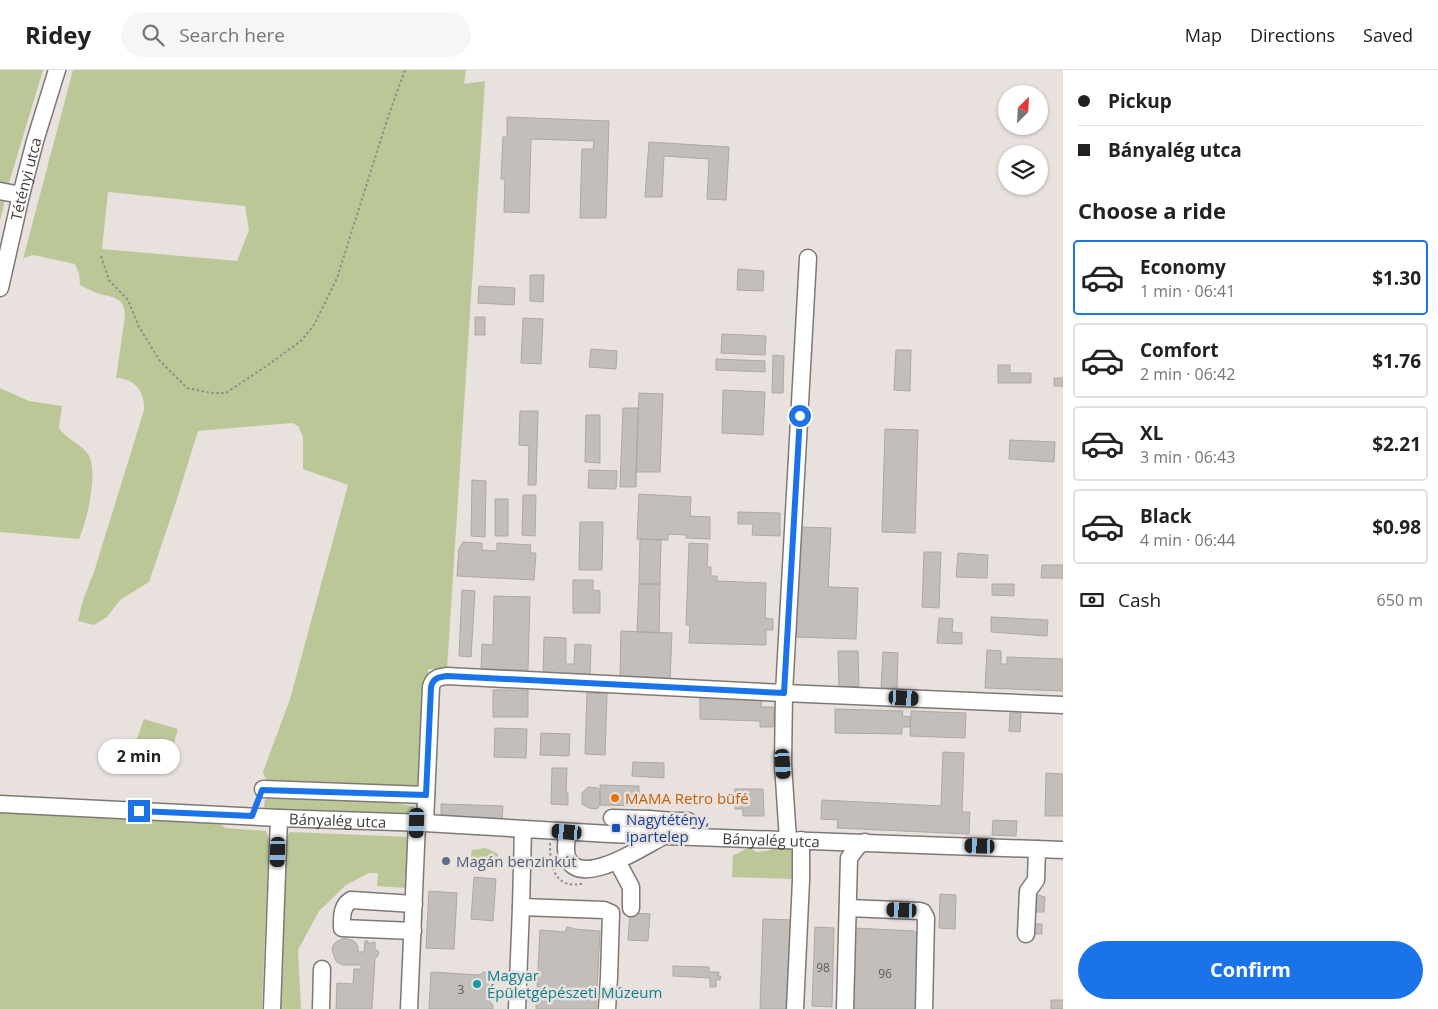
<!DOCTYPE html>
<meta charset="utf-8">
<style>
:root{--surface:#fff;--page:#f6f6f6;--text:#222;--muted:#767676;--line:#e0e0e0;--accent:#1a73e8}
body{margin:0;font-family:"Open Sans",sans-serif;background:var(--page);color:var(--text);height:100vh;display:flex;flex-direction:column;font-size:19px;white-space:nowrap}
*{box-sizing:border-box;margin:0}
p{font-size:16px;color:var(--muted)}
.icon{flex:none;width:28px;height:28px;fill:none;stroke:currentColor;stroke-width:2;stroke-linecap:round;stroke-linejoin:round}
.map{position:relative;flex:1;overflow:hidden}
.details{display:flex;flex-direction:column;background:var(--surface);width:375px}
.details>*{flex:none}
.top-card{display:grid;align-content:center;height:110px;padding:0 15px;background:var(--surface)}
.needle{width:32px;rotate:24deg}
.buttons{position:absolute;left:998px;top:15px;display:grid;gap:10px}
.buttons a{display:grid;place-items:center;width:50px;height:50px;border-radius:50%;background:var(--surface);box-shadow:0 1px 4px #0004;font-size:25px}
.end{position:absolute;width:22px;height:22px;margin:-11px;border:6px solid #1a73e8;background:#fff;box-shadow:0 0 0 2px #fff}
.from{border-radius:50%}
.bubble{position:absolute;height:35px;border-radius:18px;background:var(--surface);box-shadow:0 1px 4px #0004;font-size:16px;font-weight:700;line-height:35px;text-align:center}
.car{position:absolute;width:15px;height:30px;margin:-15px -8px;border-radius:6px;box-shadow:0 0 4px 1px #0007;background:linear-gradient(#222 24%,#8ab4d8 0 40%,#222 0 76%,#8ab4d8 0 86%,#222 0)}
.top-card b{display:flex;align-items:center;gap:18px;height:48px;font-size:19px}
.top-card b+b{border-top:1px solid var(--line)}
.top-card i{width:12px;height:12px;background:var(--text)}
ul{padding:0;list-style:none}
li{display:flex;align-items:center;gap:15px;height:75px;margin:0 10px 8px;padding:0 5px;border:2px solid var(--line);border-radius:5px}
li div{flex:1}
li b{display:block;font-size:19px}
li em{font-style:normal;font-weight:700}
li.active{border-color:var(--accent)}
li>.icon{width:45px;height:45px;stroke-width:1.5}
h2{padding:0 15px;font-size:22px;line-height:60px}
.pay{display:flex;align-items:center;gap:12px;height:55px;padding:0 15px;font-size:19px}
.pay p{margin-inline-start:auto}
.cta{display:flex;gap:10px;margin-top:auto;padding:10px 15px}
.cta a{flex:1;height:58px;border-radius:30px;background:var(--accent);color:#fff;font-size:20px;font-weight:700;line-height:58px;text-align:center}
header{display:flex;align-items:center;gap:30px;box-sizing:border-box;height:70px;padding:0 25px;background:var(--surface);border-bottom:1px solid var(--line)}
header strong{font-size:24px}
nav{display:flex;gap:28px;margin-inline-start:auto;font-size:18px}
.search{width:350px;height:45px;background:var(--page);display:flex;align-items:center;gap:12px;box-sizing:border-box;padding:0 18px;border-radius:28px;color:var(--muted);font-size:19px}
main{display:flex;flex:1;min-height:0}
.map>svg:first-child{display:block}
</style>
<header>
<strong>Ridey</strong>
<div class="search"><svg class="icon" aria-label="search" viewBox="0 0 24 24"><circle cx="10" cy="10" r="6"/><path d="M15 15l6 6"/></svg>Search here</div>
<nav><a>Map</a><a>Directions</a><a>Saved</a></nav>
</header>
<main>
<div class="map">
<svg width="1063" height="939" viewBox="0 0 1063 939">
<rect width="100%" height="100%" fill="#e8e1de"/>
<path fill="#bcc798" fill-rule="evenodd" d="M0 0H43L9 113 0 151Z
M73 0H466L464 14 485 11 447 599H428L422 719 296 714 270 711 265 708 263 702 290 629 348 415 303 399V367L298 356 292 353 198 361 176 432 149 512 120 530 107 547 94 555 78 551 83 530 94 502 144 340C145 321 135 309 116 308L125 246C125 225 110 228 94 222 89 220 84 217 80 215L79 203 75 194 33 185 24 188 22 193ZM108 122 245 136 249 160 237 191 102 179Z
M0 318 29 331 62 336 59 358C67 370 80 373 88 384 99 401 87 451 79 469L0 462Z
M144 649 178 659 167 696 131 686Z
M271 726 383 731 412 736 418 740 419 745 267 743 264 736 265 730Z
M0 739 215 750 225 758 266 761 269 768 262 939H0Z
M290 762 410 767 408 818 377 816 378 803H369L346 815 319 841 298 880 301 939H277L287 765Z
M782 776H793L794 809 732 807 733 785 739 783 749 777 756 782 767 781Z
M486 778 498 784 500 798 469 796 472 780Z"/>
<path fill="#c4beba" stroke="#ada8a3" d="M507 47 609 51 606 148H580L582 79H593L594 71 531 69 529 143 504 142 505 109H501L503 67H507Z
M649 72 729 77 726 130 707 129 709 89 664 86 662 127H645Z
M738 199 764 201 763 221 737 220Z
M530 205H544L543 232 530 231Z
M479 216 515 218 514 235 478 233Z
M475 247H485V265H475Z
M523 248 543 249 541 294 521 293Z
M722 264 766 266 765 285 721 283Z
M591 279 617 281 616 299 589 297Z
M896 280H911L910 321 894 320Z
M773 285 784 286 783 323H772Z
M716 289 765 291V302L716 300Z
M998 295H1010V303H1031V313H998Z
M1054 308H1063V316H1054Z
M723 320 765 322 763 365 722 363Z
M639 323 663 324 660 402H636Z
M623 338H638L636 417H620Z
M520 341H538L536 415H528L529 376 519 375Z
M586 345H600V393L585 392Z
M885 359 918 360 915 463 882 462Z
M1010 370 1055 372 1054 392 1009 389Z
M589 400 617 401 616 419 588 418Z
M472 410 486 411 485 467 471 466Z
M639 424 691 427 690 446 710 447V469L686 468V465L668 464V470L637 469Z
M523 425H536L535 466 522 465Z
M495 429H508V466H495Z
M738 442 780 443V466L752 465 753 454H738Z
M580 452H603L602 500H579Z
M800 457 831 458 828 517 858 518 856 569 796 567Z
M640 469 661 470 660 514H639Z
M463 472 482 473V480L497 481V473L531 475 530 483H536L534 510 457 506 459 479Z
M689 473 708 474 707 497H711V506H717V511L766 513 765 548 773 549V560H766V575L689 573 690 555H686Z
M924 482H941L939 538 922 537Z
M958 483 988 485 987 508 956 507Z
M1042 495H1063V508H1041Z
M573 510H593V520L600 521V543H573Z
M639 514H660L659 563 637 562Z
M992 514H1014V526L992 525Z
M462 520 475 521 471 587 459 586Z
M494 526 530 527 528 600 481 599 482 574 493 575Z
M991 547 1048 550 1047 566 991 562Z
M939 548 953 549 952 562 962 563V574L937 573Z
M621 561 672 563 670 610 620 608Z
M544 567 566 568V594H574L575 574 591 575 590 607 543 606Z
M987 580 1001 581V594H1007V587L1063 589V621L985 618Z
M838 581H858L859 617H839Z
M883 582 898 583 897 618H881Z
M493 620H528V647H493Z
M587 623 607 624 605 685 585 684Z
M700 626 762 628 761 637H774L773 657H760V651L700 649Z
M835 639 903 641 902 646 911 647 910 657H902V664L835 663Z
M911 641 966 643 965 668 910 666Z
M1010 643H1021L1020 662 1009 661Z
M495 658 527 659 526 688 494 687Z
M541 663 570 664 569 686 540 685Z
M943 682 964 683 962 742H970L969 764 837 758 838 750 821 749 822 730 941 736Z
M633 692 664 693V708L632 706Z
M552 698H567L566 723H568V735L551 734Z
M1046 703 1063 704V746H1045Z
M600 715 639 716V736L600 735Z
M588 717 598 718 600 721V735L597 739 589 738 582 734V723Z
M735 719H763L764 746H743V739H735Z
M441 734 503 736 502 751 441 749Z
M993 750 1017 751 1016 766 992 765Z
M474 807 496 809 493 851 471 849Z
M429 821 457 823 454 879 426 878Z
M940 824 956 825 955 859 939 858Z
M1035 824 1045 827 1044 842H1030Z
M630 843 650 844 648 871 628 870Z
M763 849 794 850 791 939H760Z
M1030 854H1042V864H1030Z
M567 857 572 858 574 859 600 861 596 939H536L540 860 565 862Z
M815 857 834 858 832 937 812 936Z
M853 858 914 861 919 865 918 939H850Z
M344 868 352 870 356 873 358 877V882H364L365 871H368L367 873H373V872H375V879L378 881 379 883 377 887 375 888 372 939H336L337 913 353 914 354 899H361V895H343L337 892 335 889 332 880 333 876 336 872Z
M673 896 709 897V902H719L718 906H721L720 910H716V917H710V908L673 906Z
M431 902 480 905 483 902 492 903 495 906 494 916 491 921 490 932 493 935V939H429Z
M1051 930H1063V939H1051Z"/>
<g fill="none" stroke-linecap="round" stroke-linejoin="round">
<g stroke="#7f7976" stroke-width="19">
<g id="minor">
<path d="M0 121 21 125"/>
<path id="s1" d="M0 218 21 125 35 71 57 0"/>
<path d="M263 719 426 725"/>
<path id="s2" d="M0 734 279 748 425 753 610 764 1063 780"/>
<path d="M612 748 649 749"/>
<path d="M673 751H688"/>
<path d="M425 753 431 617C433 608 439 607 447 606L784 623 1063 635"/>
<path d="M567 762C567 770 564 781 568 789 582 818 644 776 662 767"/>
<path d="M649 765V749L673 751 672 766"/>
<path d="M788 770 783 694 784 623 808 188"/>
<path d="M617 791 631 817V838"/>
<path d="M521 837 604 840 611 843 609 907 607 939"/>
<path d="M848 838 920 841 923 842 926 848 924 939"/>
<path d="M413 861 342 858C342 847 341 836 351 830L414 834"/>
<path d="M1026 864 1028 821 1036 810 1037 779"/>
<path d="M272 939 279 748"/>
<path d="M321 939 322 899"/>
<path d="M409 939 417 753"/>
<path d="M517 939 521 837 523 759"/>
<path d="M795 939 801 810V770"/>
<path d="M845 939 849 788 858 776 865 772"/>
</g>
</g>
<path stroke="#928d8b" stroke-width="2" stroke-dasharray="2.5 2.5" stroke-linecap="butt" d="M101 186 109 210 128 230 139 257 160 291 187 318 212 323H226L268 295 302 270 314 255 337 208 388 47 405 0
M550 773C550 796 554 821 585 813"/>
<use href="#minor" stroke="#fff" stroke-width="16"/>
</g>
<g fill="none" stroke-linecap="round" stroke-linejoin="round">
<path stroke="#1a73e8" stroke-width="6" d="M139 741 252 746 262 720 426 725 431 617C433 608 439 607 447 606L784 623 800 346"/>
</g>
<circle fill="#e8710a" stroke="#e8e1de" stroke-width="2" cx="615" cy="728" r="5"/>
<rect fill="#1a4fb4" stroke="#e8e1de" stroke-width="2" x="611" y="753" width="10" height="10" rx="2.5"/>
<circle fill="#5c6f8a" stroke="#e8e1de" stroke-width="2" cx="446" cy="791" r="5"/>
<circle fill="#0f9aa8" stroke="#e8e1de" stroke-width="2" cx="477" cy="914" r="5"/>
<g text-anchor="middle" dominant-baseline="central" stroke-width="5" stroke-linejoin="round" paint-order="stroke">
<g font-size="12" fill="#605c5b">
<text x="823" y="897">98</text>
<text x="885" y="903">96</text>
<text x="461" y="919">3</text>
</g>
<g font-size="15" fill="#3f3c3b" stroke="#e8e1de">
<text stroke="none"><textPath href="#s1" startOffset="112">Tétényi utca</textPath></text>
<text stroke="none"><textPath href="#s2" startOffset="338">Bányalég utca</textPath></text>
<text stroke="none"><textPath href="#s2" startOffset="772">Bányalég utca</textPath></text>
</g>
<g font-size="15" fill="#c56008" stroke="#e8e1de" text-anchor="start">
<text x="625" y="728">MAMA Retro büfé</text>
</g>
<g font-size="15" fill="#164399" stroke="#e8e1de" text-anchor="start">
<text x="626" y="749">Nagytétény,<tspan x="626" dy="17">ipartelep</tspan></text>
</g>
<g font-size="15" fill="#4e5e75" stroke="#e8e1de" text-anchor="start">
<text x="456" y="791">Magán benzinkút</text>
</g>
<g font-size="15" fill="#0d838f" stroke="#e8e1de" text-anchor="start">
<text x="487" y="905">Magyar<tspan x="487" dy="17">Épületgépészeti Múzeum</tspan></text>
</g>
</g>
</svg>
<div class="buttons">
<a><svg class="needle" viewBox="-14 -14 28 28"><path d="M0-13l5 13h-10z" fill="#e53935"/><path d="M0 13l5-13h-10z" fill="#767676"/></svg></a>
<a><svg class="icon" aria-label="layers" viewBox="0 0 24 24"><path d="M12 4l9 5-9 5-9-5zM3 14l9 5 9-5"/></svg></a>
</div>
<i class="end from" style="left:800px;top:346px"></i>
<i class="end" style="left:139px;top:741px"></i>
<div class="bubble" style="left:98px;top:669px;width:82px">2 min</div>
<i class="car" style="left:904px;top:628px;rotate:93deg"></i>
<i class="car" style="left:783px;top:694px;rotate:176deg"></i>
<i class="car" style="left:417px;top:753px;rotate:182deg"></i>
<i class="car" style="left:567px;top:762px;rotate:275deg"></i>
<i class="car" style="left:980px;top:776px;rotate:272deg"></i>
<i class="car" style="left:278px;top:782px;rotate:182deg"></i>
<i class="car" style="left:902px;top:840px;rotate:272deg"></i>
</div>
<section class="details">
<div class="top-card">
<b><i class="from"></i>Pickup</b>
<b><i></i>Bányalég utca</b>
</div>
<h2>Choose a ride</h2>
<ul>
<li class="active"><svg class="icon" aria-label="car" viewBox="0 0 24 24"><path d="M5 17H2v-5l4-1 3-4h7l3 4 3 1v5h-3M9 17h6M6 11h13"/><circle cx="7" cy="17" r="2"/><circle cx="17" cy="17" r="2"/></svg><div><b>Economy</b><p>1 min · 06:41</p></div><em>$1.30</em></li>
<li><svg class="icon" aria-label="car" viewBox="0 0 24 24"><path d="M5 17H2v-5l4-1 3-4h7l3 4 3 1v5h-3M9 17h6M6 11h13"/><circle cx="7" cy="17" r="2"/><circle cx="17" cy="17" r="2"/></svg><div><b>Comfort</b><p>2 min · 06:42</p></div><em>$1.76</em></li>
<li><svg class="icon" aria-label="car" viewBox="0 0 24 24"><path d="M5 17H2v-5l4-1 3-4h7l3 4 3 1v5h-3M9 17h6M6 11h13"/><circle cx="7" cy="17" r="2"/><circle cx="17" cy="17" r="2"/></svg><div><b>XL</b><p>3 min · 06:43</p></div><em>$2.21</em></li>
<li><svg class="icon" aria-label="car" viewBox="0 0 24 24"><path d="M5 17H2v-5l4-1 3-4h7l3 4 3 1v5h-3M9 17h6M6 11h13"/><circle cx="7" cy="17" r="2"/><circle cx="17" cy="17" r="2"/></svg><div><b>Black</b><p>4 min · 06:44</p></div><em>$0.98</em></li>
</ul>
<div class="pay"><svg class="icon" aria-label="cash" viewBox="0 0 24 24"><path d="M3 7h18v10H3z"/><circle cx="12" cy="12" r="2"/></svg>Cash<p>650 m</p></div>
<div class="cta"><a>Confirm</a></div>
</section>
</main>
